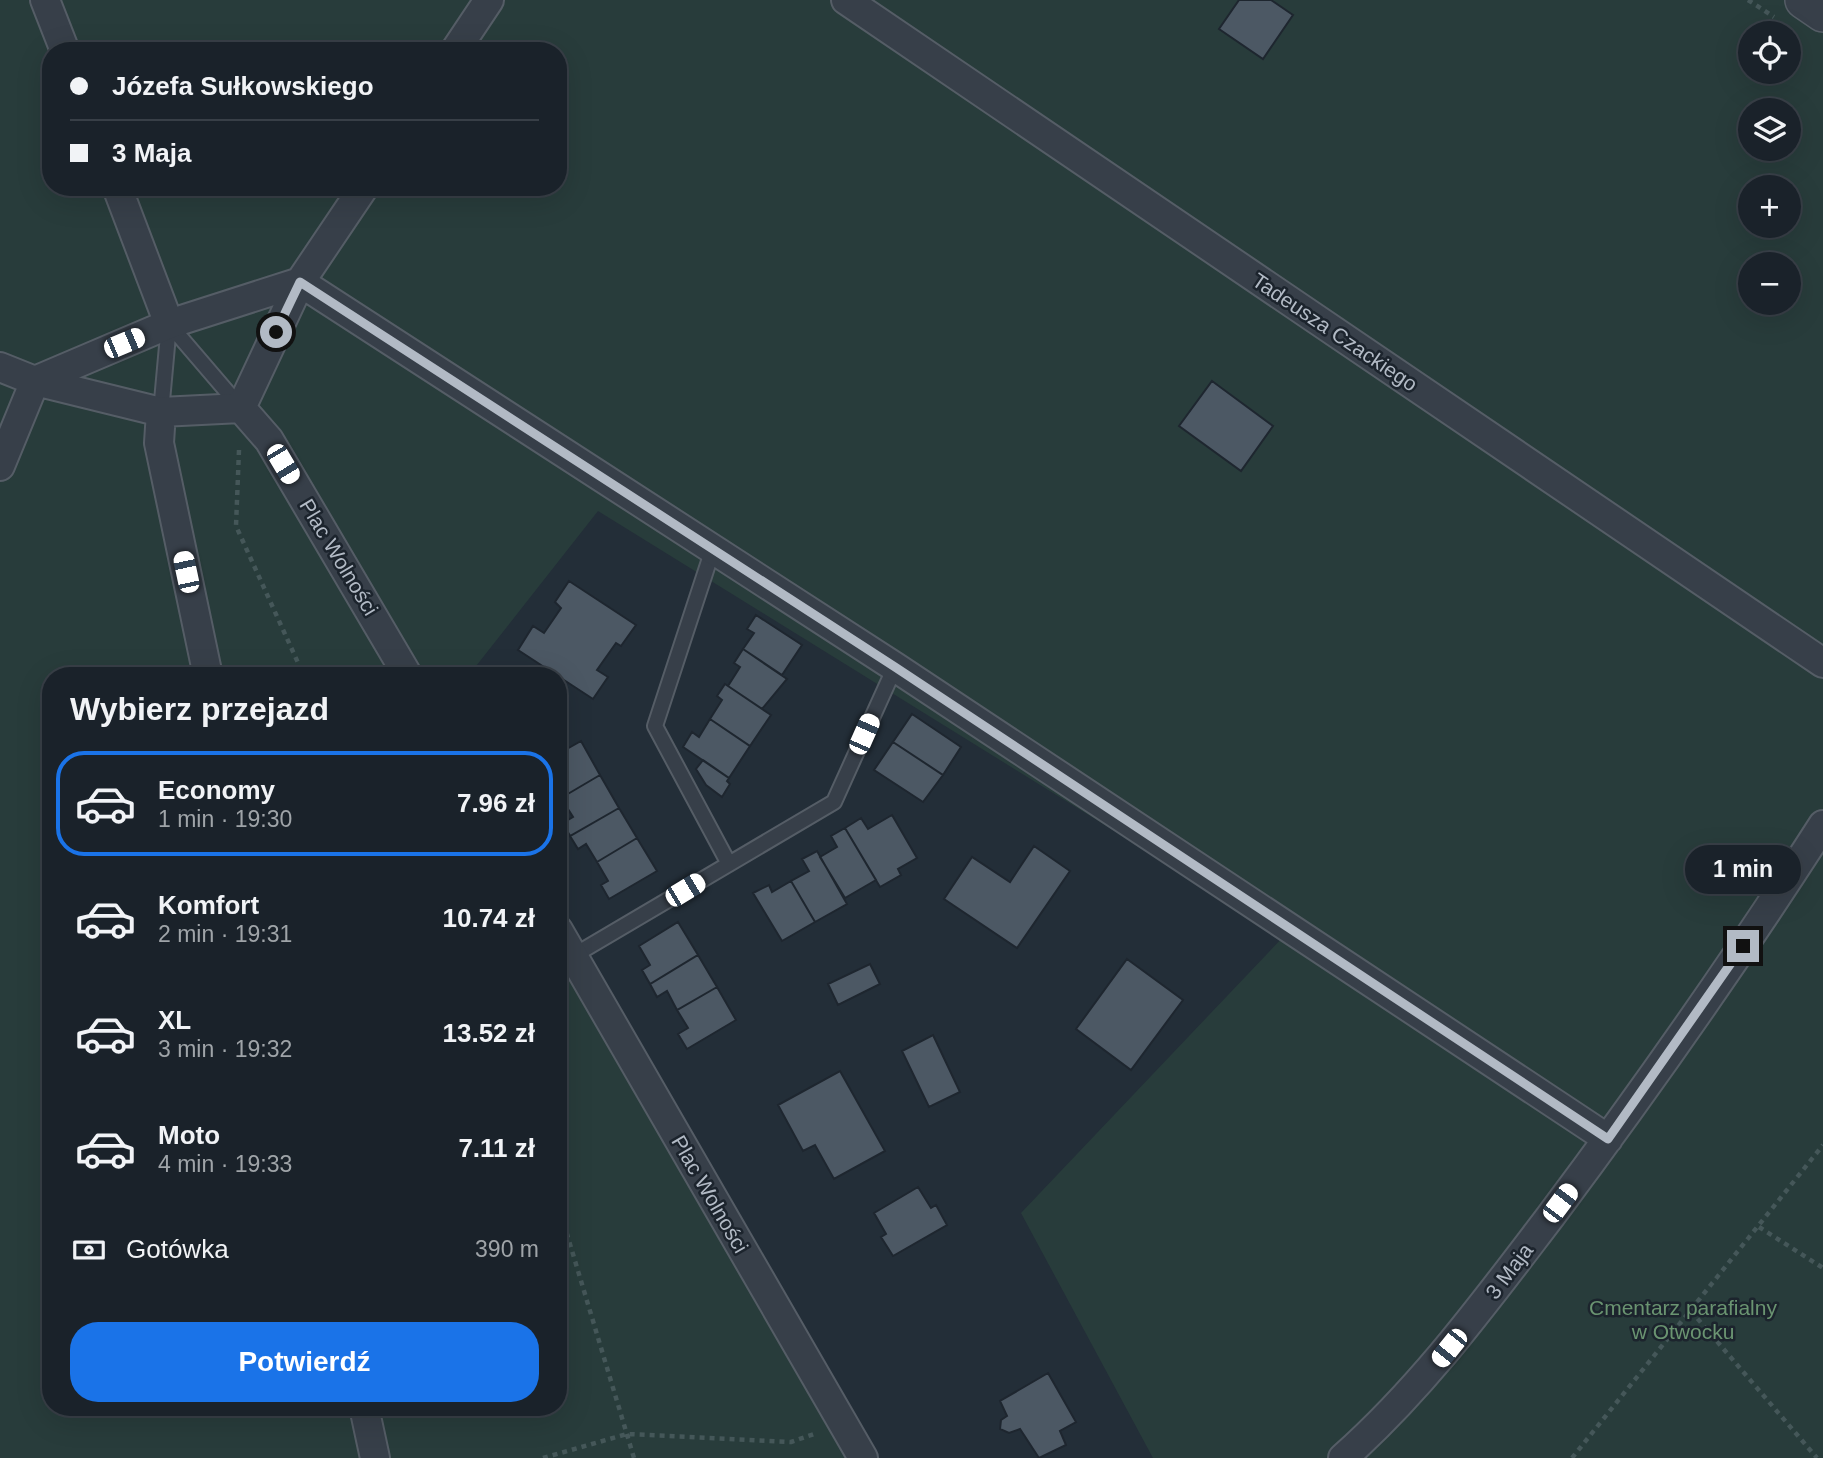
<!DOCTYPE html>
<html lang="pl">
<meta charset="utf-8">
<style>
:root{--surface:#1a222a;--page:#272f36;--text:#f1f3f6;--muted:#9fa4a8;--line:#383f47;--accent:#1a73e8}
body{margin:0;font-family:Arial,sans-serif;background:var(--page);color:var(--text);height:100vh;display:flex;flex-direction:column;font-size:26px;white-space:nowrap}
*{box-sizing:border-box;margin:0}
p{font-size:23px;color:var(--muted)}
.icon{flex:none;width:38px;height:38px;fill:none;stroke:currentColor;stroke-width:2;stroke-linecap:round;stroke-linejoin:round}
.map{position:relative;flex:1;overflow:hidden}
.sheet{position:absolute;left:42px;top:667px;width:525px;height:749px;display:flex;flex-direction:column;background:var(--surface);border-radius:28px;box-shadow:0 7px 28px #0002,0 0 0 2px var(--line)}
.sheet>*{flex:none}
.top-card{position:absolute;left:42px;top:42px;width:525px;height:154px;border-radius:28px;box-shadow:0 7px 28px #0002,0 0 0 2px var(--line);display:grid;align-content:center;height:154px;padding:0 28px;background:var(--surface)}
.buttons{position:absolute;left:1738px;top:21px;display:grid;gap:14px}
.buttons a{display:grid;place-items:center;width:63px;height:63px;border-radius:50%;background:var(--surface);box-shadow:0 7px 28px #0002,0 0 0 2px var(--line);font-size:35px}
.end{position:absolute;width:32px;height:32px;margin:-16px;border:9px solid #b2bac5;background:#111;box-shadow:0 0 0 4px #111}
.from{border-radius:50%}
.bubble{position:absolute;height:49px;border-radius:24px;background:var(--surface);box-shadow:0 7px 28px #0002,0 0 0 2px var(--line);font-size:23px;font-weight:600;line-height:49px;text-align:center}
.car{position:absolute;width:21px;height:42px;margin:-21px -10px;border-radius:9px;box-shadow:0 0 5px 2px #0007;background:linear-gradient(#fff 24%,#345 0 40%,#fff 0 76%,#345 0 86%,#fff 0)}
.top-card b{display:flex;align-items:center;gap:24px;height:66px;font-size:26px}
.top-card b+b{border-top:2px solid var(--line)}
.top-card i{width:18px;height:18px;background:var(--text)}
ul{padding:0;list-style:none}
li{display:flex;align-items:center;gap:21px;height:105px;margin:0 14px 10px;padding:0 14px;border:4px solid transparent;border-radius:28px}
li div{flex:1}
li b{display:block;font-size:26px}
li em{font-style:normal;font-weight:600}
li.selected{border-color:var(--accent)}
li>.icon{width:63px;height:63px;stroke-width:1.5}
h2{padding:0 28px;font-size:32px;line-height:84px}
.pay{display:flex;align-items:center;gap:18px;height:77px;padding:0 28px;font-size:26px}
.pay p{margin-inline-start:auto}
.primary-button{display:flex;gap:14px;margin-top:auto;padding:14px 28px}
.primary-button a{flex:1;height:80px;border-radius:28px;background:var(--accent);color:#fff;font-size:28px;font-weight:600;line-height:80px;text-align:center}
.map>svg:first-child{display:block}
</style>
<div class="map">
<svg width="1823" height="1458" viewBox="0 0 1823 1458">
<rect width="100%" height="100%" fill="#232e38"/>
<path fill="#283c3b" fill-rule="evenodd" d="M0 0H1823V1458H1153L1021 1213 1284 936 598 511 469 675 51 676V1407H558V930L863 1458H0ZM1750 33H1788V72H1750ZM51 51H558V187H51ZM1750 110H1788V149H1750ZM1750 187H1788V226H1750ZM1750 264H1788V303H1750Z"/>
<path fill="#4c5864" stroke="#1e262f" stroke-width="2" d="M1239 0H1271L1293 15 1263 59 1219 29Z
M1212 381 1273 426 1241 471 1179 426Z
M569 581 636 625 621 646 616 643 597 670 608 677 593 699 518 650 533 626 544 633 561 608 555 602Z
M756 615 802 645 782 675 743 649 754 633 747 629Z
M743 649 787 679 762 709 728 686 740 667 734 663Z
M725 684 771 715 750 746 710 719 722 700 717 696Z
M912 714 961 747 943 775 893 742Z
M710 719 750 746 729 778 683 747 692 732 699 737Z
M581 741 600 775 561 798 558 793V754Z
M893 742 943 775 923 802 874 770Z
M703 760 729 778 727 781 730 784 722 797 706 785 696 769Z
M600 775 619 808 570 836 563 823 573 817 561 798Z
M619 808 637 838 597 862 586 844 578 849 570 836Z
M892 815 917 858 898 869 901 875 880 887 845 828 861 818 868 829Z
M845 828 876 880 845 898 820 857 837 847 831 836Z
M637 838 657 871 609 899 601 885 608 881 597 862Z
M1034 846 1070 871 1017 948 944 899 972 857 1010 882Z
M817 851 847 904 815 922 791 881 809 871 802 859Z
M791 881 815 922 782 941 753 893 769 885 772 892Z
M678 922 698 955 650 984 642 970 650 965 639 946Z
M698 955 717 987 677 1010 667 991 657 997 650 984Z
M1127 959 1183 1000 1131 1070 1076 1029Z
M870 964 880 984 838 1005 828 984Z
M717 987 736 1020 687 1049 678 1034 688 1028 677 1010Z
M933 1035 960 1092 929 1107 902 1051Z
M840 1071 885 1151 834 1179 815 1145 803 1151 778 1105Z
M918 1187 931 1208 936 1205 947 1225 893 1256 881 1237 886 1234 874 1213Z
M1048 1373 1076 1422 1060 1431 1066 1445 1039 1458 1020 1429 1009 1433 1000 1429 1001 1420 1007 1416 1000 1401Z"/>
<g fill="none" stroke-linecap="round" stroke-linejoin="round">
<g stroke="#555d66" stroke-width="18">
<path id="service" d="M169 324 241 408
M161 412 169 324
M713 549 655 726 729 864
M573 956 834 802 895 667"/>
</g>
<g stroke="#555d66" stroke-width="32">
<path id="minor" d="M45 0 65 51
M846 0 1823 663
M455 51 489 0
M117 187 169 324
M300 282 895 667 1608 1139
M0 367 35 381 161 412 241 408
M241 408 269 440 408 676
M241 408 300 282 364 187
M161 412 159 443 208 676
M0 466 35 381 169 324 300 282
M558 930 863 1458
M364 1407 375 1458
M1343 1458C1423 1387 1485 1302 1550 1217 1645 1090 1737 959 1823 825"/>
</g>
<g stroke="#555d66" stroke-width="40">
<path id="tertiary" d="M1804 0 1823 13"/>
</g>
<path stroke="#455759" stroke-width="4.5" stroke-dasharray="5 5" stroke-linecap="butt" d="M1748 0 1774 17
M239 450 236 526 304 676
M558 1204 634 1458
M1759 1227 1823 1268
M1691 1311 1817 1458
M543 1458 627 1434 791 1442 814 1434
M1572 1458 1823 1145"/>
<use href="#service" stroke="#373f49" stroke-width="14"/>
<use href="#minor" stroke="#373f49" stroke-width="28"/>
<use href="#tertiary" stroke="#373f49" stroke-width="37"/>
</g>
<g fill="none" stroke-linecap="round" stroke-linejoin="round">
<path stroke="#b2bac5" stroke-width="9" d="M276 332 300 282 895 667 1608 1139 1743 946"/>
</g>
<g text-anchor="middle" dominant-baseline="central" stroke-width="5" stroke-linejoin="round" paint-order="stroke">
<g font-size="21" fill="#b2bac5" stroke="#1c242d">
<text transform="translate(1335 332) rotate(34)">Tadeusza Czackiego</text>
<text transform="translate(339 557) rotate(59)">Plac Wolności</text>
<text transform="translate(710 1194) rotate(60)">Plac Wolności</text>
<text transform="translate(1509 1271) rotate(-53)">3 Maja</text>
</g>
<g font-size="21" fill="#6a9471" stroke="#1c242d">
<text x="1683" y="1307">Cmentarz parafialny<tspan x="1683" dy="24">w Otwocku</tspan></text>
</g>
</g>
</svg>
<div class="buttons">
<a><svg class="icon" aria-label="locate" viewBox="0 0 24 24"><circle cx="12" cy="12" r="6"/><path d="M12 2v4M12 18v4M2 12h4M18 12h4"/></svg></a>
<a><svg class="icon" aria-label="layers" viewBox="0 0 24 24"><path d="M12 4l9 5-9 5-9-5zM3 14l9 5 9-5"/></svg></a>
<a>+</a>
<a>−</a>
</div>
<i class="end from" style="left:276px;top:332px"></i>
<i class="end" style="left:1743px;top:946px"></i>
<div class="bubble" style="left:1685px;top:845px;width:116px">1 min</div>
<i class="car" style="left:124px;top:343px;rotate:67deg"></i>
<i class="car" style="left:283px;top:464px;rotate:149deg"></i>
<i class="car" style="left:186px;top:572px;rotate:348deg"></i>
<i class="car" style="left:864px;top:734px;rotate:24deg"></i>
<i class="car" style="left:685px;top:890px;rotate:59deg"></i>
<i class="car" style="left:1560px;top:1203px;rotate:37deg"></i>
<i class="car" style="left:1449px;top:1348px;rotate:219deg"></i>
<div class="top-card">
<b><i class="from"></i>Józefa Sułkowskiego</b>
<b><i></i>3 Maja</b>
</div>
<section class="sheet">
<h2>Wybierz przejazd</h2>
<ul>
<li class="selected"><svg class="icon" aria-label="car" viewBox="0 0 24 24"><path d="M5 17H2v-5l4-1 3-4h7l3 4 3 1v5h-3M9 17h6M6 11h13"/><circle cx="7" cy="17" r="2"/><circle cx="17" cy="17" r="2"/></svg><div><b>Economy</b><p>1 min · 19:30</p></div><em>7.96 zł</em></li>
<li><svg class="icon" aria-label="car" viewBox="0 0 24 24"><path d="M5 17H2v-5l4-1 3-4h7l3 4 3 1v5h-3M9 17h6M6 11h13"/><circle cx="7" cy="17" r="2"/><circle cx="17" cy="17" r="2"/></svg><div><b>Komfort</b><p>2 min · 19:31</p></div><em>10.74 zł</em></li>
<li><svg class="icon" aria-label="car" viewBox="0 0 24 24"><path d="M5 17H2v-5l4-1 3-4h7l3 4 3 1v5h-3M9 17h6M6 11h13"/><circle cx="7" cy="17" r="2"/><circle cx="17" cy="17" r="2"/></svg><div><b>XL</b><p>3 min · 19:32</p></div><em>13.52 zł</em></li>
<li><svg class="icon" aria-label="car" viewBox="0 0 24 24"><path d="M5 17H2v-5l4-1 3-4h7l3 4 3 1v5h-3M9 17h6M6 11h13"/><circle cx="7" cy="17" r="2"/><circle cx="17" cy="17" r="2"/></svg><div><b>Moto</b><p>4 min · 19:33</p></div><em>7.11 zł</em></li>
</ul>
<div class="pay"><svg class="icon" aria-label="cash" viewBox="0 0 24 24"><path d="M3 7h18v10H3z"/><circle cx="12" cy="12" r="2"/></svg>Gotówka<p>390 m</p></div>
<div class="primary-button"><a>Potwierdź</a></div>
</section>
</div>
